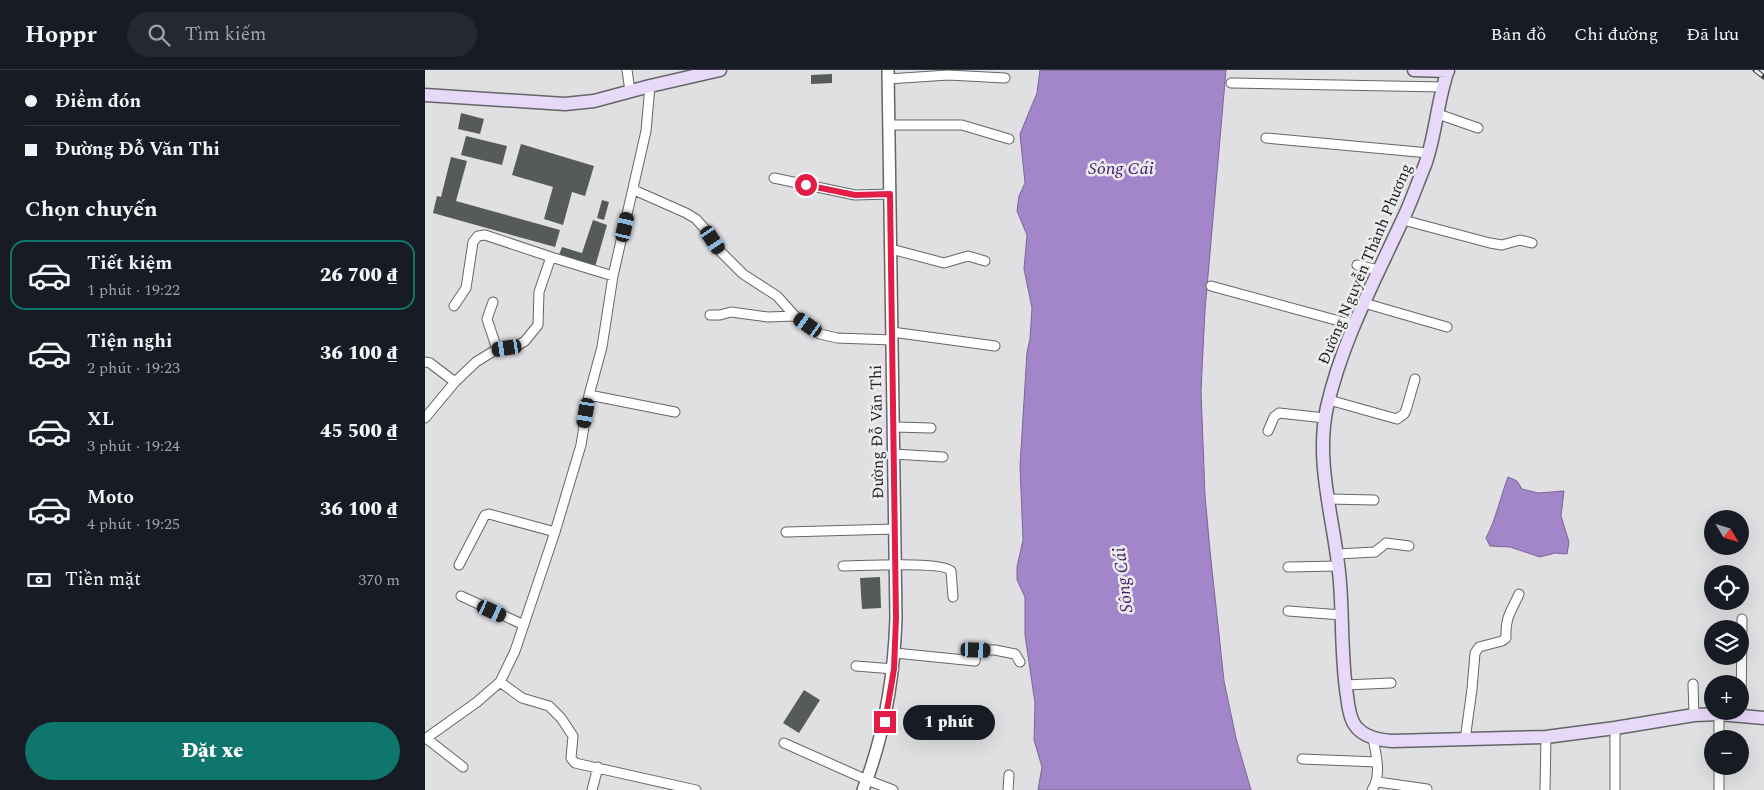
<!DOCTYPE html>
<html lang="vi">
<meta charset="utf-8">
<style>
:root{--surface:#171b24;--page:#242831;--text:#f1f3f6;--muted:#9ea1a6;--line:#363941;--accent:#0f766e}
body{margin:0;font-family:Spectral,serif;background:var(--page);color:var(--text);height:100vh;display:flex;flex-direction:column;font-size:19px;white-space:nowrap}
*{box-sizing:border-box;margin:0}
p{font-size:16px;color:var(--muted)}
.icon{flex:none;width:28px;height:28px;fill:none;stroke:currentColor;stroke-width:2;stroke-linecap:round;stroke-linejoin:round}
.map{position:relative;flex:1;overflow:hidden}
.sheet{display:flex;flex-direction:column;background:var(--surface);width:425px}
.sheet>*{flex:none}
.guide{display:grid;align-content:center;height:110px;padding:0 25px;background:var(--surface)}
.needle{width:32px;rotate:128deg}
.controls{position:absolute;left:1279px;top:440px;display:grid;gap:10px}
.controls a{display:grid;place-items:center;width:45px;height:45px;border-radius:50%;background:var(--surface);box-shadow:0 5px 20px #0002;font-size:25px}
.end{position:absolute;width:22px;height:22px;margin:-11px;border:6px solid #e11d48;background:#fff;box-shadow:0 0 0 2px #fff}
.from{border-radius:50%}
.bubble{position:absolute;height:35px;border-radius:18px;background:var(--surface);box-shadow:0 5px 20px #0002;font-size:16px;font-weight:800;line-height:35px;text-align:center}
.car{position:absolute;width:15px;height:30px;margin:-15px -8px;border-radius:6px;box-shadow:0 0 4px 1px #0007;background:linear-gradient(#222 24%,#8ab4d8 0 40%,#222 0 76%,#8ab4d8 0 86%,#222 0)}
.guide b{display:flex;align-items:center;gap:18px;height:48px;font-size:19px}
.guide b+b{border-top:1px solid var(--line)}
.guide i{width:12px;height:12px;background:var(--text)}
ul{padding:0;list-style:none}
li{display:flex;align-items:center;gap:15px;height:70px;margin:0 10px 8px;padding:0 15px;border:2px solid transparent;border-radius:15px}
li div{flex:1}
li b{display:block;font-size:19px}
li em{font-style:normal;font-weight:800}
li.on{border-color:var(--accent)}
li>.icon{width:45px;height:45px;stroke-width:1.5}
h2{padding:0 25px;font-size:22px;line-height:60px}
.pay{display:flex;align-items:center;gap:12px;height:55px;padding:0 25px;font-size:19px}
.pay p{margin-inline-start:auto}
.cta{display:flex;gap:10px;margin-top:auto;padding:10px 25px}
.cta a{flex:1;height:58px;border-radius:30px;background:var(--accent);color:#fff;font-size:20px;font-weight:800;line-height:58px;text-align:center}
header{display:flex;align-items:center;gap:30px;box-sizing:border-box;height:70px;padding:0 25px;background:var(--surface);border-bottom:1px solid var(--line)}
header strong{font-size:24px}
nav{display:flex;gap:28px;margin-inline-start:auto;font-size:18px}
.search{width:350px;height:45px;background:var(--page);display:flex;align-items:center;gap:12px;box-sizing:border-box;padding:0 18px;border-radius:28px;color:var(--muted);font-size:19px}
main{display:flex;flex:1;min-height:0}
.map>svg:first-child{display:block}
</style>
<header>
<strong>Hoppr</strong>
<div class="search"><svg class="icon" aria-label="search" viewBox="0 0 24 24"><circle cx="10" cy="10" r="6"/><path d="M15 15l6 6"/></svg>Tìm kiếm</div>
<nav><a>Bản đồ</a><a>Chỉ đường</a><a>Đã lưu</a></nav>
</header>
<main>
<section class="sheet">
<div class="guide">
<b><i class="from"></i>Điểm đón</b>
<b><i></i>Đường Đỗ Văn Thi</b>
</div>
<h2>Chọn chuyến</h2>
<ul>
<li class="on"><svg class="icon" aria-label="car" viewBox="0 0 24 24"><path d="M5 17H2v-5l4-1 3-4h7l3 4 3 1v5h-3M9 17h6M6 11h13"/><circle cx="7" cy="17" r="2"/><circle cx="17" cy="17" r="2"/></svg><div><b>Tiết kiệm</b><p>1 phút · 19:22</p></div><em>26 700 ₫</em></li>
<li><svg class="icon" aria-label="car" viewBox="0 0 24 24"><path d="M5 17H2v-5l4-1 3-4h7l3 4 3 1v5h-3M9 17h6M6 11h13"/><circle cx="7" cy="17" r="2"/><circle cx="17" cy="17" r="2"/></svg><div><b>Tiện nghi</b><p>2 phút · 19:23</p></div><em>36 100 ₫</em></li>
<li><svg class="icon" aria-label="car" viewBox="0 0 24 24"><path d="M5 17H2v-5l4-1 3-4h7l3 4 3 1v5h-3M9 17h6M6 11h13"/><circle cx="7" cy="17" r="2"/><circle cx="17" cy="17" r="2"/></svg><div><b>XL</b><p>3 phút · 19:24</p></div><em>45 500 ₫</em></li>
<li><svg class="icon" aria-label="car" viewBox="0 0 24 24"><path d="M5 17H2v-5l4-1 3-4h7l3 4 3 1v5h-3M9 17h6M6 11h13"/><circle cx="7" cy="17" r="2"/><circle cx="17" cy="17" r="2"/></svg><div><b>Moto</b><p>4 phút · 19:25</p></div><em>36 100 ₫</em></li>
</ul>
<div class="pay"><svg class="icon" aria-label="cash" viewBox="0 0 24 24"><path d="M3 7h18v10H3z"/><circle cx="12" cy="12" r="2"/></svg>Tiền mặt<p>370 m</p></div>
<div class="cta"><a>Đặt xe</a></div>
</section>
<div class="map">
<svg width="1339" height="720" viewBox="0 0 1339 720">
<rect width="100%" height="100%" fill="#e0dfe2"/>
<path fill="#a385c9" stroke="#7b6696" d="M615 0H801L780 240 776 321 780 425 785 481 799 611 811 668 826 720H613L617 697 609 670 610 633 600 565V527L592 510V497L598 470 595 396 602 282 605 269 607 238 599 199 602 165 592 141 594 126 600 113 595 64 612 23Z
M1083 407 1092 411 1097 419 1113 423 1139 421 1136 446 1144 472 1142 484 1130 483 1115 487 1085 477 1065 476 1061 468C1071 449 1075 428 1083 407Z"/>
<path fill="#565a59" d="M407 4V13L386 14V5Z
M36 43 59 49 55 64 33 59Z
M41 66 82 76 77 95 36 85Z
M96 74 169 96 160 126 147 122 138 155 119 149 128 117 87 105Z
M26 87 42 91 31 131 135 160 130 177 8 143 12 126 16 127Z
M177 130 184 132 179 150 172 148Z
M168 150 182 155 170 197 134 185 137 177 157 183Z
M455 507 456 538 437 539 435 508Z
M379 620 395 630 374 663 358 653Z"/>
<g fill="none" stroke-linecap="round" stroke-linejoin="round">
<g stroke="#666568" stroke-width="11">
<path id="minor" d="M202 0 205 21
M463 9 523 5 580 8
M806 13 1018 17
M1013 44 1053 58
M464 55H537L584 69
M841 68 1004 83
M349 108 430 125 465 124
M209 120 261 143 271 149 281 160 295 181 318 204 352 226 370 246 395 264 412 268 467 270
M978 150 1065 173 1077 175 1095 170 1107 173
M466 179 519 193 543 186 560 191
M932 195 953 200
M786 216 929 255
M68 232 62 249 72 279
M939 233 1022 257
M29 236 41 218 48 172 53 166 60 165 126 187
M285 245H295L306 242 343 247 370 246
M467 262 570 276
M0 292 5 293 30 312
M164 325 250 342
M904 330 972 349 979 344 981 340 990 309
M0 348 30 312 51 292 72 279 92 276 100 271 113 255 114 222 126 187 188 206
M469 357 506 358
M843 361 849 347 854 343 900 348
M469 384 518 387
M903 429 949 430
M361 462 470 459
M912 484 950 482 961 473 984 476
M34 495 60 445 64 444 130 462
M418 496C435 496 518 491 526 501L528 527
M863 497 914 496
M36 526 99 555
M863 541 917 545
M470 583 550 591 551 580H570L590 584 595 592
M431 596 469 599
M75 612 97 628 124 636 136 648 148 666 146 688 150 693 271 720
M1268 614 1269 645
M920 615 966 613
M1294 644V669
M1316 645 1317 549
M1 668 38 697
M0 669 52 632 75 612 90 581 130 462 156 375 164 325 177 277 188 206 221 61 225 16
M1040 670 1047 619 1050 583 1054 577 1077 571 1081 568C1080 547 1086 542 1094 524
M359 673 442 710 468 720
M877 689 952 692
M1294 696V720
M953 712 1002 719
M167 720 173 697
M583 720 584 705
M947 720C957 705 951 685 948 668
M1120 720 1121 667
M1190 720V658"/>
</g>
<g stroke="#666568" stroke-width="14">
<path id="tertiary" d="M438 720C460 664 469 608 471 548L463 0"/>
</g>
<g stroke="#666568" stroke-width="15">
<path id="secondary" d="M989 0 1023 1
M1023 0C1012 31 1011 65 1000 95 992 114 986 133 977 151 949 212 917 271 902 337 889 395 911 455 915 513 918 551 916 589 922 626 923 635 924 644 928 652 935 666 952 670 967 671L1121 667 1190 658 1269 645 1294 644 1339 648
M0 25 140 34 169 31 225 16 295 0"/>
</g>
<use href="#minor" stroke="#fff" stroke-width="9"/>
<use href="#tertiary" stroke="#fff" stroke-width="11"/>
<use href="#secondary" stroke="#e7d9f8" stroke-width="12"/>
<g stroke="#3a3a3b" stroke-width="5">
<path id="rail" d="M1330 0 1339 7"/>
</g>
<use href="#rail" stroke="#edecef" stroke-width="3" stroke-dasharray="9" stroke-linecap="butt"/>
</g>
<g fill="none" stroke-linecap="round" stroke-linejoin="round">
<path stroke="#e11d48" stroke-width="6" d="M381 115 430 125 465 124 471 548 469 599 460 652"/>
</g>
<g text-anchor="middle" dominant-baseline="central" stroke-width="5" stroke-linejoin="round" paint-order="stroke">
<g font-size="16" fill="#1e1e1f" stroke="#edecef">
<text transform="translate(940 194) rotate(-67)">Đường Nguyễn Thành Phương</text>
<text transform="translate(452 362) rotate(-91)">Đường Đỗ Văn Thi</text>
</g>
<g font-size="18" font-style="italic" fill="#411667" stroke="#edecef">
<text x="696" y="98">Sông Cái</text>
<text transform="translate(698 510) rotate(-97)">Sông Cái</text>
</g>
</g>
</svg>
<div class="controls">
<a><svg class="needle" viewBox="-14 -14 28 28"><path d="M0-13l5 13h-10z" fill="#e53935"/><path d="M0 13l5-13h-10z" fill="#9ea1a6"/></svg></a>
<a><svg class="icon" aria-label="locate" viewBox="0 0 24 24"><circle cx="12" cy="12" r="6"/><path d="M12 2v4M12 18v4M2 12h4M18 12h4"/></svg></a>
<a><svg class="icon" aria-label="layers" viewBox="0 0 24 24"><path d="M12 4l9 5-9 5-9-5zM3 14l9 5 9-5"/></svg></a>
<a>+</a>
<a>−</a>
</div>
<i class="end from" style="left:381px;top:115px"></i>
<i class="end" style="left:460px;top:652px"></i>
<div class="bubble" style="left:478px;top:635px;width:92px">1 phút</div>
<i class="car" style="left:200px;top:157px;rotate:13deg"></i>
<i class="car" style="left:288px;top:170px;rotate:146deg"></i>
<i class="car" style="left:383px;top:255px;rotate:305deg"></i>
<i class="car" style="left:82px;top:278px;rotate:261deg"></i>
<i class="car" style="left:161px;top:343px;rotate:190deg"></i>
<i class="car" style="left:67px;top:541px;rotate:115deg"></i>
<i class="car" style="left:551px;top:580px;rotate:92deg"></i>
</div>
</main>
